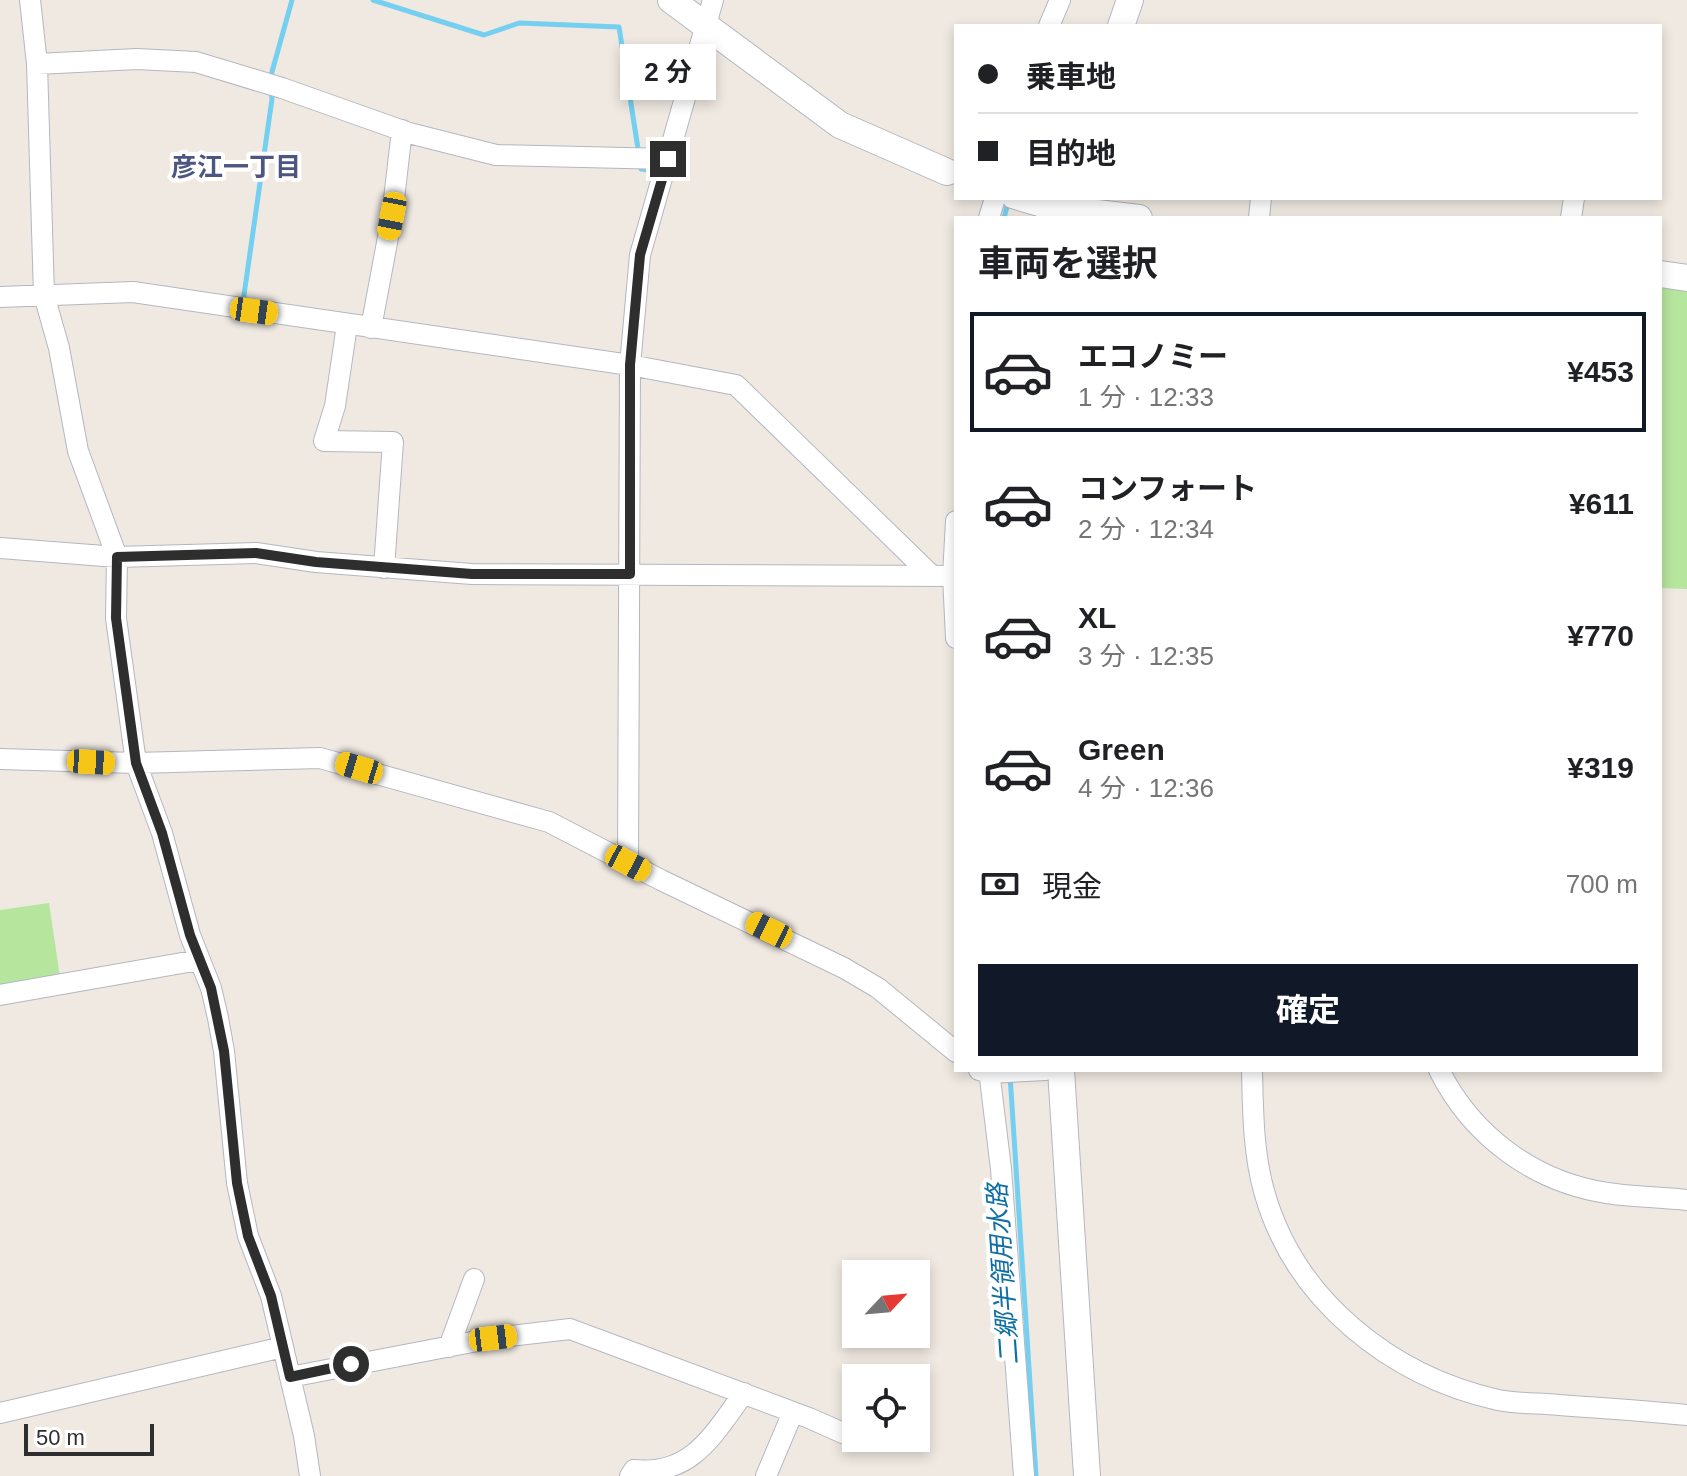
<!DOCTYPE html>
<html lang="ja">
<meta charset="utf-8">
<style>
:root{--surface:#fff;--page:#f6f6f6;--text:#202124;--muted:#757577;--line:#e0e0e0;--accent:#111827}
body{margin:0;font-family:Helvetica,"Noto Sans JP",sans-serif;background:var(--page);color:var(--text);height:100vh;display:flex;flex-direction:column;font-size:30px;white-space:nowrap}
*{box-sizing:border-box;margin:0}
p{font-size:26px;color:var(--muted)}
.icon{flex:none;width:44px;height:44px;fill:none;stroke:currentColor;stroke-width:2;stroke-linecap:round;stroke-linejoin:round}
.map{position:relative;flex:1;overflow:hidden}
.drawer{position:absolute;left:954px;top:216px;width:708px;height:856px;display:flex;flex-direction:column;background:var(--surface);border-radius:0px;box-shadow:0 4px 12px #0003}
.drawer>*{flex:none}
.top-card{position:absolute;left:954px;top:24px;width:708px;height:176px;border-radius:0px;box-shadow:0 4px 12px #0003;display:grid;align-content:center;height:176px;padding:0 24px;background:var(--surface)}
.needle{width:52px;rotate:64deg}
.buttons{position:absolute;left:842px;top:1260px;display:grid;gap:16px}
.buttons a{display:grid;place-items:center;width:88px;height:88px;border-radius:0px;background:var(--surface);box-shadow:0 4px 12px #0003;font-size:40px}
.scale{position:absolute;left:24px;bottom:20px;width:130px;box-sizing:border-box;padding-left:8px;border:4px solid #2e2e2e;border-top:0;font-size:22px;line-height:28px;white-space:nowrap;color:#2e2e2e;-webkit-text-stroke:6px #fff;paint-order:stroke}
.end{position:absolute;width:36px;height:36px;margin:-18px;border:10px solid #2e2e2e;background:#fff;box-shadow:0 0 0 4px #fff}
.from{border-radius:50%}
.bubble{position:absolute;height:56px;border-radius:0px;background:var(--surface);box-shadow:0 4px 12px #0003;font-size:26px;font-weight:700;line-height:56px;text-align:center}
.car{position:absolute;width:24px;height:48px;margin:-24px -12px;border-radius:10px;box-shadow:0 0 6px 2px #0007;background:linear-gradient(#f5c518 24%,#345 0 40%,#f5c518 0 76%,#345 0 86%,#f5c518 0)}
.top-card b{display:flex;align-items:center;gap:28px;height:76px;font-size:30px}
.top-card b+b{border-top:2px solid var(--line)}
.top-card i{width:20px;height:20px;background:var(--text)}
ul{padding:0;list-style:none}
li{display:flex;align-items:center;gap:24px;height:120px;margin:0 16px 12px;padding:0 8px;border:4px solid transparent;border-radius:0px}
li div{flex:1}
li b{display:block;font-size:30px}
li em{font-style:normal;font-weight:700}
li.active{border-color:var(--accent)}
li>.icon{width:72px;height:72px;stroke-width:1.5}
h2{padding:0 24px;font-size:36px;line-height:96px}
.pay{display:flex;align-items:center;gap:20px;height:88px;padding:0 24px;font-size:30px}
.pay p{margin-inline-start:auto}
.action{display:flex;gap:16px;margin-top:auto;padding:16px 24px}
.action a{flex:1;height:92px;border-radius:0px;background:var(--accent);color:#fff;font-size:32px;font-weight:700;line-height:92px;text-align:center}
.map>svg:first-child{display:block}
</style>
<div class="map">
<svg width="1687" height="1476" viewBox="0 0 1687 1476">
<rect width="100%" height="100%" fill="#efe9e1"/>
<path fill="#b6e59e" d="M1660 284 1687 287V589L1660 588Z
M49 903 60 977 0 986V910Z"/>
<g fill="none" stroke-linecap="round" stroke-linejoin="round">
<path stroke="#75cff0" stroke-width="5" d="M373 0 484 35 519 23 619 27 639 155
M270 79 292 0
M640 164 641 169 657 171
M1004 218 1008 203
M243 302 272 99 271 89
M1010 1075 1036 1476"/>
<g stroke="#b4b7c1" stroke-width="22">
<path id="minor" d="M30 0 37 64 137 59 196 62 282 88 409 133 496 155 668 159
M1049 26 1060 0
M37 64 44 295 59 348 78 451 117 557 116 618 136 763 162 833 190 935 211 988 218 1018 224 1051 237 1183 248 1236 271 1296 304 1436 310 1476
M1012 198 1042 207 1071 210
M989 218 995 198
M1259 218 1261 198
M1571 218 1574 198
M0 297 133 292 630 365 736 385 931 575
M347 325 335 406 324 441 393 442 384 568
M371 328 392 216 402 130
M956 521 953 576 956 638
M0 548 117 557 256 553 316 562 472 574 956 576
M0 759 136 763 320 758 549 822 661 880 844 968 878 988 956 1052
M628 863 630 365 640 255 713 0
M0 995 199 960
M979 1070 989 1073 1046 1070
M989 1070 1001 1169 1024 1476
M1252 1070C1253 1110 1253 1152 1264 1191 1294 1300 1391 1376 1498 1400 1518 1404 1539 1403 1559 1405 1602 1408 1644 1411 1687 1415
M1439 1070C1472 1136 1534 1182 1607 1193 1633 1197 1660 1197 1687 1200
M449 1347 474 1279
M290 1377 493 1338 570 1329 809 1418 852 1437
M0 1413 283 1347
M630 1476 634 1470C693 1476 714 1433 744 1393
M766 1476 793 1412"/>
</g>
<g stroke="#b4b7c1" stroke-width="28">
<path id="tertiary" d="M671 0 840 125 947 172
M1121 26 1130 0
M1071 210 1139 218
M1660 274 1687 278
M1061 1070 1087 1476"/>
</g>
<use href="#minor" stroke="#fff" stroke-width="20"/>
<use href="#tertiary" stroke="#fff" stroke-width="26"/>
</g>
<g fill="none" stroke-linecap="round" stroke-linejoin="round">
<path stroke="#2e2e2e" stroke-width="10" d="M351 1364 290 1377 271 1296 248 1236 237 1183 224 1051 211 988 190 935 162 833 136 763 116 618 117 557 256 553 316 562 472 574H630V365L640 255 668 159"/>
</g>
<g text-anchor="middle" dominant-baseline="central" stroke-width="8" stroke-linejoin="round" paint-order="stroke">
<g font-size="26" font-weight="bold" fill="#4d5680" stroke="#fff">
<text x="236" y="167">彦江一丁目</text>
</g>
<g font-size="26" font-style="italic" fill="#0d6fa3" stroke="#fff">
<text transform="translate(1003 1274) rotate(-94)">二郷半領用水路</text>
</g>
</g>
</svg>
<div class="buttons">
<a><svg class="needle" viewBox="-14 -14 28 28"><path d="M0-13l5 13h-10z" fill="#e53935"/><path d="M0 13l5-13h-10z" fill="#757577"/></svg></a>
<a><svg class="icon" aria-label="locate" viewBox="0 0 24 24"><circle cx="12" cy="12" r="6"/><path d="M12 2v4M12 18v4M2 12h4M18 12h4"/></svg></a>
</div>
<div class="scale">50 m</div>
<i class="end from" style="left:351px;top:1364px"></i>
<i class="end" style="left:668px;top:159px"></i>
<div class="bubble" style="left:620px;top:44px;width:96px">2 分</div>
<i class="car" style="left:392px;top:216px;rotate:191deg"></i>
<i class="car" style="left:254px;top:311px;rotate:98deg"></i>
<i class="car" style="left:91px;top:762px;rotate:93deg"></i>
<i class="car" style="left:359px;top:768px;rotate:287deg"></i>
<i class="car" style="left:628px;top:863px;rotate:118deg"></i>
<i class="car" style="left:769px;top:930px;rotate:296deg"></i>
<i class="car" style="left:493px;top:1338px;rotate:83deg"></i>
<div class="top-card">
<b><i class="from"></i>乗車地</b>
<b><i></i>目的地</b>
</div>
<section class="drawer">
<h2>車両を選択</h2>
<ul>
<li class="active"><svg class="icon" aria-label="car" viewBox="0 0 24 24"><path d="M5 17H2v-5l4-1 3-4h7l3 4 3 1v5h-3M9 17h6M6 11h13"/><circle cx="7" cy="17" r="2"/><circle cx="17" cy="17" r="2"/></svg><div><b>エコノミー</b><p>1 分 · 12:33</p></div><em>¥453</em></li>
<li><svg class="icon" aria-label="car" viewBox="0 0 24 24"><path d="M5 17H2v-5l4-1 3-4h7l3 4 3 1v5h-3M9 17h6M6 11h13"/><circle cx="7" cy="17" r="2"/><circle cx="17" cy="17" r="2"/></svg><div><b>コンフォート</b><p>2 分 · 12:34</p></div><em>¥611</em></li>
<li><svg class="icon" aria-label="car" viewBox="0 0 24 24"><path d="M5 17H2v-5l4-1 3-4h7l3 4 3 1v5h-3M9 17h6M6 11h13"/><circle cx="7" cy="17" r="2"/><circle cx="17" cy="17" r="2"/></svg><div><b>XL</b><p>3 分 · 12:35</p></div><em>¥770</em></li>
<li><svg class="icon" aria-label="car" viewBox="0 0 24 24"><path d="M5 17H2v-5l4-1 3-4h7l3 4 3 1v5h-3M9 17h6M6 11h13"/><circle cx="7" cy="17" r="2"/><circle cx="17" cy="17" r="2"/></svg><div><b>Green</b><p>4 分 · 12:36</p></div><em>¥319</em></li>
</ul>
<div class="pay"><svg class="icon" aria-label="cash" viewBox="0 0 24 24"><path d="M3 7h18v10H3z"/><circle cx="12" cy="12" r="2"/></svg>現金<p>700 m</p></div>
<div class="action"><a>確定</a></div>
</section>
</div>
